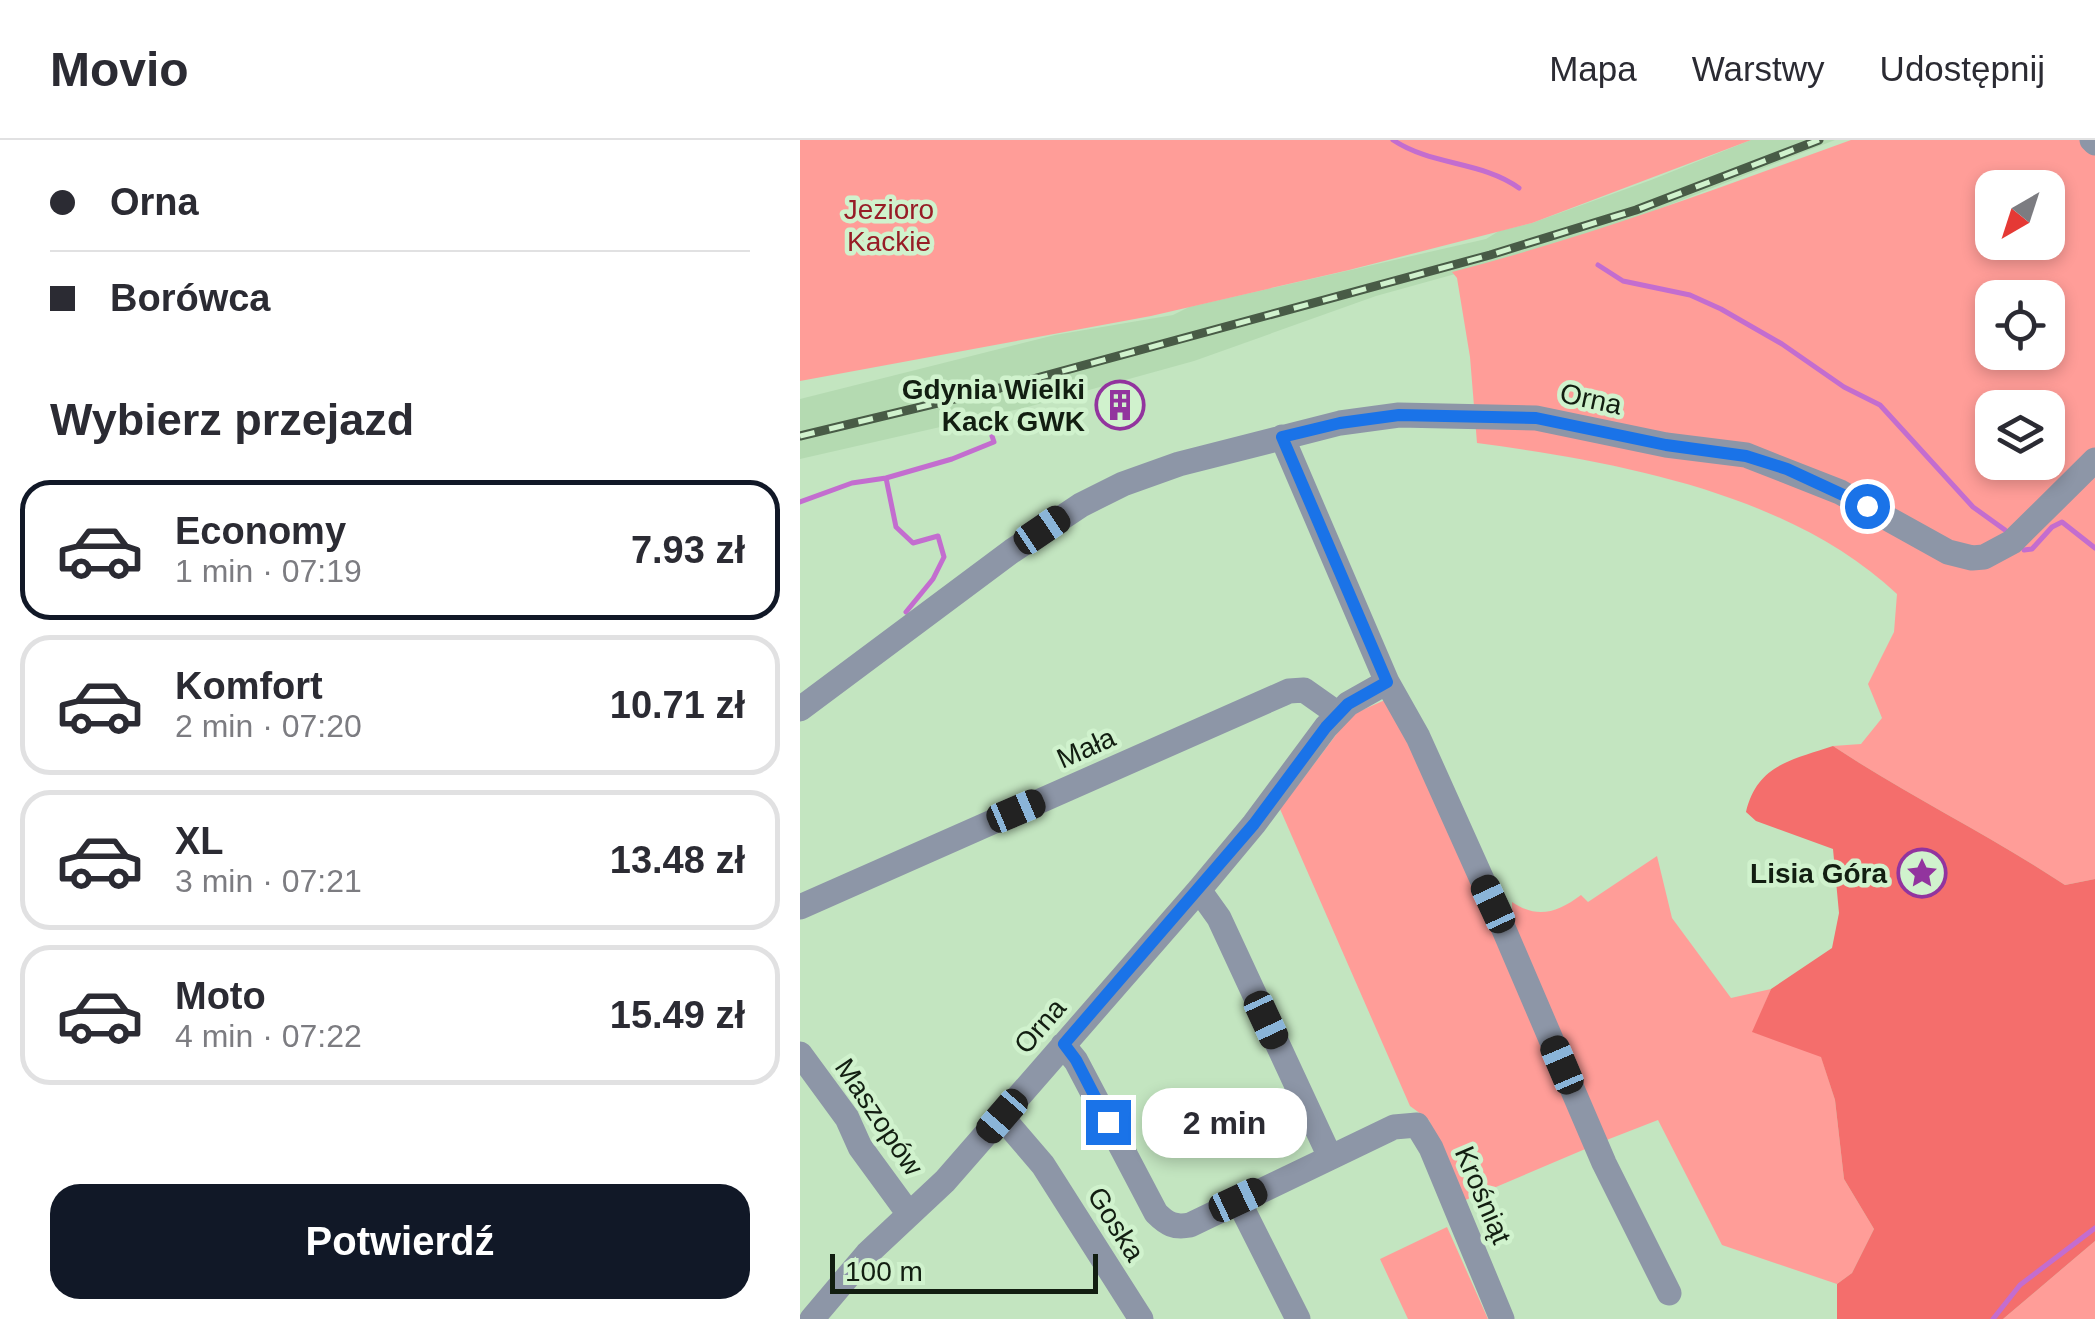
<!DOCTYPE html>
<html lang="pl">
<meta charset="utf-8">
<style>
:root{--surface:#fff;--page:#f2f2f3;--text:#2b2b33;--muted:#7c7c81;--line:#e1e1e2;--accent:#111827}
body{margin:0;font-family:Helvetica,sans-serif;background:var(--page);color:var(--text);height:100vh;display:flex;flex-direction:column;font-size:38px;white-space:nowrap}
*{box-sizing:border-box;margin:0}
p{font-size:32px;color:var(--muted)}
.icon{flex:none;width:55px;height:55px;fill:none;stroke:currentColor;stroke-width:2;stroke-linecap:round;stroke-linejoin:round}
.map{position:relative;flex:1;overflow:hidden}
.panel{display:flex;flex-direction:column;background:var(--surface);width:800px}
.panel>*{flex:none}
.hud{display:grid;align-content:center;height:220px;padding:0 50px;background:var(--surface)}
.needle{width:65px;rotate:219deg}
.buttons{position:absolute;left:1175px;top:30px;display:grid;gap:20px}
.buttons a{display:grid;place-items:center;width:90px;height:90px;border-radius:20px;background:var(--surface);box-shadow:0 5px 15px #0003;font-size:50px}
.scale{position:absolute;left:30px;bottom:25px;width:268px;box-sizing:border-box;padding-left:10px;border:5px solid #121e11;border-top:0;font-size:28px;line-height:35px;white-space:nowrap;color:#121e11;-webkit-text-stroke:8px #d0f2cd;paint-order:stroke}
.end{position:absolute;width:45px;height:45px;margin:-22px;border:12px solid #1a73e8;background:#fff;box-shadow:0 0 0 5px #fff}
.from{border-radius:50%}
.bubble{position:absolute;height:70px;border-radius:30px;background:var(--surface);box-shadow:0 5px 15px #0003;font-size:32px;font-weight:800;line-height:70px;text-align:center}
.car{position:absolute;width:30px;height:60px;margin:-30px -15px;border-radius:12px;box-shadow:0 0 8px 2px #0007;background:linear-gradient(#222 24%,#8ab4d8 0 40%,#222 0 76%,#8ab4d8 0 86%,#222 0)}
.hud b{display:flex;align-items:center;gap:35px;height:95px;font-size:38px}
.hud b+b{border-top:2px solid var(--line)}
.hud i{width:25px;height:25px;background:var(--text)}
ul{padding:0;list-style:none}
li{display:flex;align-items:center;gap:30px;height:140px;margin:0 20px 15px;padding:0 30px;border:5px solid var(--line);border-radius:30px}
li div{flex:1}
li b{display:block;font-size:38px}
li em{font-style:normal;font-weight:800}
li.on{border-color:var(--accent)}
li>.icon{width:90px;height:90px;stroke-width:1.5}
h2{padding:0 50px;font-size:45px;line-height:120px}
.button{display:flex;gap:20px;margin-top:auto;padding:20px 50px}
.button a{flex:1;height:115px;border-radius:30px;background:var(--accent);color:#fff;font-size:40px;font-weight:800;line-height:115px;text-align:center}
header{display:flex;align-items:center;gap:60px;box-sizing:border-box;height:140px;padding:0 50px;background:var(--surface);border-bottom:2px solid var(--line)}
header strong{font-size:48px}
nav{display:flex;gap:55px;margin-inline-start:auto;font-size:35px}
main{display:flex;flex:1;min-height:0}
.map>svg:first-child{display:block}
</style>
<header>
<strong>Movio</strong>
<nav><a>Mapa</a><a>Warstwy</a><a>Udostępnij</a></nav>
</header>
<main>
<section class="panel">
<div class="hud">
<b><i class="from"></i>Orna</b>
<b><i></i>Borówca</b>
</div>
<h2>Wybierz przejazd</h2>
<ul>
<li class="on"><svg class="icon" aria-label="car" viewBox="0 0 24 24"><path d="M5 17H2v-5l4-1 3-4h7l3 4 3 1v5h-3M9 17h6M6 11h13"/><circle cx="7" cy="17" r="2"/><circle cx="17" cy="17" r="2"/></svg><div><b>Economy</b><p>1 min · 07:19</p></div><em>7.93 zł</em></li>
<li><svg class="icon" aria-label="car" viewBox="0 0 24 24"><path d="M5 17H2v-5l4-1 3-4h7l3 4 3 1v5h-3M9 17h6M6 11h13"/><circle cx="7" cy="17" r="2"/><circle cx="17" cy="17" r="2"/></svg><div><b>Komfort</b><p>2 min · 07:20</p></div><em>10.71 zł</em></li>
<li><svg class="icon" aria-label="car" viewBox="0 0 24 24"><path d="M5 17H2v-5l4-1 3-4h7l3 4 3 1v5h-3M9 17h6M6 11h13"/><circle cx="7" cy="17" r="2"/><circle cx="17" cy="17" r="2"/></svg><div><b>XL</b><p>3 min · 07:21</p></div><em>13.48 zł</em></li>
<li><svg class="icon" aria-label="car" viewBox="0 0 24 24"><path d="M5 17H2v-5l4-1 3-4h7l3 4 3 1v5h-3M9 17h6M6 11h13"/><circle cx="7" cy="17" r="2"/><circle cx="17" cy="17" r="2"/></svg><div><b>Moto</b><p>4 min · 07:22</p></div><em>15.49 zł</em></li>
</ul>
<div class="button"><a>Potwierdź</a></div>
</section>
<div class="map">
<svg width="1295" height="1179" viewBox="0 0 1295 1179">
<rect width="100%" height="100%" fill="#c3e5c0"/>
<path fill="#b4dab1" d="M951 0H1035L826 82 720 116 576 156 394 221 224 268 0 319V259L255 195 373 175 389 167 686 99 699 91 732 83 851 40Z"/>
<path fill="#ff9d98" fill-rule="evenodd" d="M0 0H951L732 83 549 130 351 176 0 241Z
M1051 0H1284L1295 11V739L1265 745C1190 695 1108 656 1033 606L1061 604 1082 578 1068 544 1094 492 1097 454C989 353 818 322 677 303L670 217 657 138 652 132C788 97 919 48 1051 0ZM1192 48H1248V102H1192ZM1192 158H1248V212H1192ZM1192 268H1248V322H1192Z
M585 560 611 604 790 1007 663 1061 629 980 610 966 480 669 551 575Z
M857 716 872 778 931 858 971 849 953 892 1021 916 1035 960 1044 1039 1074 1089 1052 1133 1037 1144 922 1105 858 980 804 1001 712 788V762C737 779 757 773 781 755L788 762Z
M647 1087 688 1179H608L580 1119Z
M1295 1101V1179H1203Z"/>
<path fill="#f46e6c" d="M1033 606C1108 656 1190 695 1265 745L1295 739V1101L1203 1179H1037V1144L1052 1133 1074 1089 1044 1039 1035 960 1021 917 952 892 971 849 1032 808 1039 773 1033 709 956 681 946 672C957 625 991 620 1033 606Z"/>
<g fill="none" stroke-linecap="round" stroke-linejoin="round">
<path stroke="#c36dcf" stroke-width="5" d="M593 0C632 26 682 21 719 48
M798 125 823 141 890 155 921 169 982 204 1044 247 1080 265 1173 367 1205 390
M86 338 96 387 113 403 138 396 144 417 133 439 106 472
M0 362 52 343 86 338 152 319 194 302 192 296
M1224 410 1232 409 1252 387 1262 382 1295 408
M1193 1179 1220 1145 1295 1088"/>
<path stroke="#8d96a7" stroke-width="25" d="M1292 0 1295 3
M482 297 587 542 618 597 693 764 804 1023 869 1153
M0 569 212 411 281 365 323 344 379 324 540 283 599 275 736 278 866 305 946 315 1040 352 1148 412 1172 418 1184 417 1212 402 1295 320
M399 750 419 778 530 1017
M0 767 489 551 504 550 538 574
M263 905 276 921 356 1073C367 1084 374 1088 390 1085L594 987 617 985 631 1008 702 1179
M0 914 47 978 60 1007 109 1074
M201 976 243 1025 341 1179
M438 1060 498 1179
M12 1179 67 1114 145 1041 399 750 454 684 526 587 548 564 587 542"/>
<g stroke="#485b46" stroke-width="9">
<path id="rail" d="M0 296 200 248 690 115 836 70 1019 0"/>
</g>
<use href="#rail" stroke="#d0f2cd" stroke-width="5" stroke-dasharray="15" stroke-linecap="butt"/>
</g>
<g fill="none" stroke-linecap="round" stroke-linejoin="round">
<path stroke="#1a73e8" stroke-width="12" d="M308 982 276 920 264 904 454 684 526 587 548 564 587 542 482 297 540 283 599 275 736 278 866 305 946 316 987 329 1067 366"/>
</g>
<defs>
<g id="building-ring" transform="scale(2.5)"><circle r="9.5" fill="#d0f2cd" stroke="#92349e" stroke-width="1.5"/><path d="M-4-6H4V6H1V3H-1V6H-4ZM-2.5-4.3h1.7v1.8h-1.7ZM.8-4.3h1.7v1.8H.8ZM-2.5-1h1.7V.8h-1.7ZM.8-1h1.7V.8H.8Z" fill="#92349e"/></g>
<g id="sight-ring" transform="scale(2.5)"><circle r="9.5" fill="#d0f2cd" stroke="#92349e" stroke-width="1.5"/><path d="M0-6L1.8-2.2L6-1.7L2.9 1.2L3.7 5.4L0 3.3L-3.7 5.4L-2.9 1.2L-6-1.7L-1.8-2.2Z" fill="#92349e"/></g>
</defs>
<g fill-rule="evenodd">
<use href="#building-ring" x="320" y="265"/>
<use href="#sight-ring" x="1122" y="733"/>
</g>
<g text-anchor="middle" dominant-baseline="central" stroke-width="9" stroke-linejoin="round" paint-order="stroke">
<g font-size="28" fill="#971c26" stroke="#d0f2cd">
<text x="89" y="69">Jezioro<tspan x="89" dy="32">Kackie</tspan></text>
</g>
<g font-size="28" font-weight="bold" fill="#121e11" stroke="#d0f2cd" text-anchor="end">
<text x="285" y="249">Gdynia Wielki<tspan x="285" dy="32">Kack GWK</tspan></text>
<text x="1087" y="733">Lisia Góra</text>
</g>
<g font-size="28" fill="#121e11" stroke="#d0f2cd">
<text transform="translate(791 259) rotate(12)">Orna</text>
<text transform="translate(286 608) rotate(-24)">Mała</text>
<text transform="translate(240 886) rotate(-49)">Orna</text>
<text transform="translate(79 977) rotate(56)">Maszopów</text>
<text transform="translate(683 1055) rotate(67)">Krośniąt</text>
<text transform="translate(316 1084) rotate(58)">Goska</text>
</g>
</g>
</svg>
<div class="buttons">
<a><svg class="needle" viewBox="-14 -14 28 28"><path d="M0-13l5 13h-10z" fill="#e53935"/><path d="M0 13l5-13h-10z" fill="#7c7c81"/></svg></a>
<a><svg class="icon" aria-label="locate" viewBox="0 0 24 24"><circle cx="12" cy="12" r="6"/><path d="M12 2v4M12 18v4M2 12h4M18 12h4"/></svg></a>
<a><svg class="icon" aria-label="layers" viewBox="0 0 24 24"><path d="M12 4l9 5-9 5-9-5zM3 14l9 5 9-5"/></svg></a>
</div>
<div class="scale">100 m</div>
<i class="end from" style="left:1067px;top:366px"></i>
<i class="end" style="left:308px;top:982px"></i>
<div class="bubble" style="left:342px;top:948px;width:165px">2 min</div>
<i class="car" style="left:242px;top:390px;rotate:56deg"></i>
<i class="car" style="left:216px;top:671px;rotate:67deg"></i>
<i class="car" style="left:693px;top:764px;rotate:335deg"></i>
<i class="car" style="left:466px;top:880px;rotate:155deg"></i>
<i class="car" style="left:762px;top:925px;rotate:337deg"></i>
<i class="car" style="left:202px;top:976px;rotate:221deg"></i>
<i class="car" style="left:438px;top:1060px;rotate:65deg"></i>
</div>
</main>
